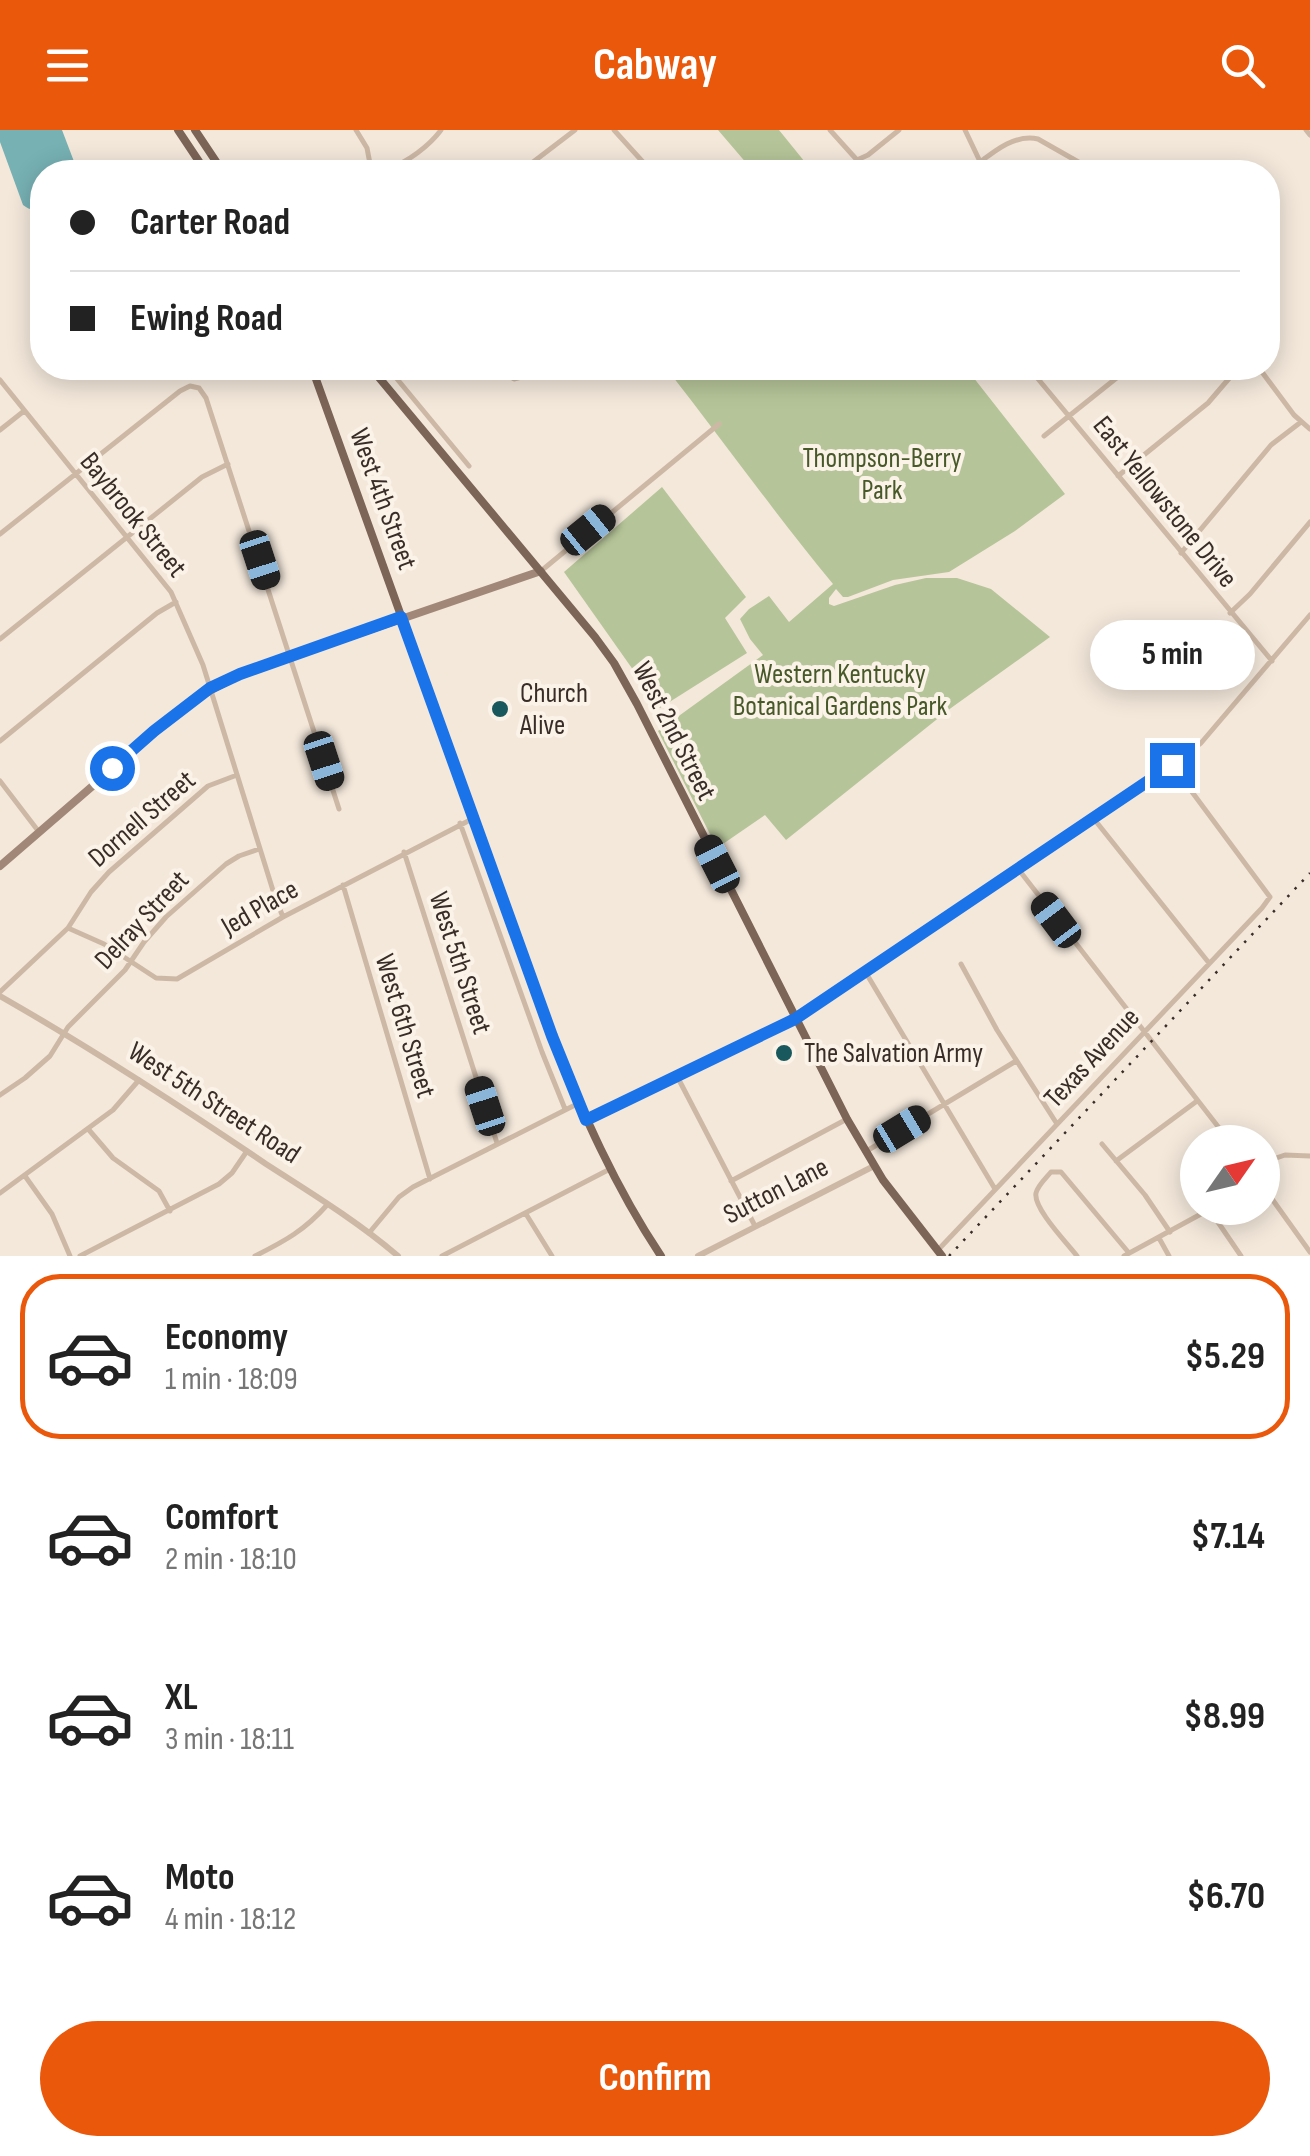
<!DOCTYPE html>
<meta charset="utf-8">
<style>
:root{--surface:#fff;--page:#f6f6f6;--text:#222;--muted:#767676;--line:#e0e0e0;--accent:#ea580c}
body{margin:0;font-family:"Sofia Sans Condensed",sans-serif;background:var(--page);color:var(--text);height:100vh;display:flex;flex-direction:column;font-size:38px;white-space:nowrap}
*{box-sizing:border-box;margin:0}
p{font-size:32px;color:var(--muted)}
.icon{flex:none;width:55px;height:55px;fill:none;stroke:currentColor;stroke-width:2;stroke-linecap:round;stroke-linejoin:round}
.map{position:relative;height:1126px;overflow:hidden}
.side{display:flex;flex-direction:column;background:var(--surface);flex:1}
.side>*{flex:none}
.banner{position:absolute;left:30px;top:30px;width:1250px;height:220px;border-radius:40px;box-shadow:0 5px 25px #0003;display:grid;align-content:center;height:220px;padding:0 40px;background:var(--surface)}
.needle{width:65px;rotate:56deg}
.controls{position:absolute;left:1180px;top:995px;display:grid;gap:20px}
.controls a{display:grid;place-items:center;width:100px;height:100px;border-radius:50%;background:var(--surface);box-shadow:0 5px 25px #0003;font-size:50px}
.end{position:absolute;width:45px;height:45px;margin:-22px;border:12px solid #1a73e8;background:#fff;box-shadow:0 0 0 5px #fff}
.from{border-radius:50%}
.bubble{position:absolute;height:70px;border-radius:35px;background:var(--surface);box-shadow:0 5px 25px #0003;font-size:32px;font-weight:700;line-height:70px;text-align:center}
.car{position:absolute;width:30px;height:60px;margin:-30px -15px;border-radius:12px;box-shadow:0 0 8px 2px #0007;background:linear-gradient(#222 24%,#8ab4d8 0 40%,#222 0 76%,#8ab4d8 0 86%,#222 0)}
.banner b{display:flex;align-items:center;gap:35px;height:95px;font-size:38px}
.banner b+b{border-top:2px solid var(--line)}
.banner i{width:25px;height:25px;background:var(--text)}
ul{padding:18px 0 0;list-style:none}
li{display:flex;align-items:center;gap:30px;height:165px;margin:0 20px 15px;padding:0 20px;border:5px solid transparent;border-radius:40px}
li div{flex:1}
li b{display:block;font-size:38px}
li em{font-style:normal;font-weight:700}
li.current{border-color:var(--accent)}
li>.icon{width:90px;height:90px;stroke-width:1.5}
.button{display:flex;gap:20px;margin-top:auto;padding:20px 40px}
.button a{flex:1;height:115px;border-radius:60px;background:var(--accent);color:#fff;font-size:40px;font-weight:700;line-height:115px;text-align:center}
header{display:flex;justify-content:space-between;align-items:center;height:130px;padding:0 40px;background:var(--accent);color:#fff;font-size:45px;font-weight:700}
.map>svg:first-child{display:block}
</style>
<header><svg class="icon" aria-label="menu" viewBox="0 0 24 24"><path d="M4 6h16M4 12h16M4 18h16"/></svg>Cabway<svg class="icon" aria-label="search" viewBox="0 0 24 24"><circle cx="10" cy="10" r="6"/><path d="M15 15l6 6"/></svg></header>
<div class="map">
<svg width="1310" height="1126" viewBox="0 0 1310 1126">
<rect width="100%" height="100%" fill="#f4e8db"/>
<path fill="#b6c599" d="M718 0H779L813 42H754Z
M666 238H966L1065 364 1015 401 949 442 893 450 848 467H843L836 459 829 468V474L834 476 895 455 926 448H957L991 459 1050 507 951 578 786 710 765 685 717 718 658 601 763 525 750 509 740 489 749 479 769 466 789 492 833 454C775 384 722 309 666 238Z
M662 357 746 467 725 488 747 523 660 578 564 442Z"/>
<path fill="#77b1b4" d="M0 0H62L78 42H42V77C34 80 31 81 23 75L0 12Z"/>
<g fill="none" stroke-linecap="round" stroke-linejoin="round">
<path stroke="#cdb8a5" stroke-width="5" d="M356 0 367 18 371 39
M614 0 652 42
M830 0 857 30 868 25 899 0
M965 0 985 42
M1306 0 1310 5
M332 42C351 39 371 43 389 38 407 33 430 15 441 0
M520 42 575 0
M967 42C988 27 1011 3 1038 9L1096 42
M388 238 469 336
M498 238 514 249 525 246 535 238
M1029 238 1272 531
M1259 238 1294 285 1310 299
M0 250 171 462 203 535 275 767 283 787
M0 300 24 281
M1044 306 1129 238
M1118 346 1208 273 1238 238
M0 404 180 261 190 256 199 258 206 268 339 679
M1181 423 1271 315 1301 292
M541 441 719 294
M1230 483 1250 464 1310 392
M0 509 202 347 228 334
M0 611 157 483 176 472
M0 651 39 702
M1094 689 1209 833
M460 693 542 922 565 979
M404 722 497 1013
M1019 740 1230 1012
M343 755 430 1049
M68 798 104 814 156 848 177 849 283 787 474 688
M961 834 997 900 1057 994
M866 843 995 1059
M0 862 68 798 91 762 109 742 208 656 237 645
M678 948 755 1096
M0 965 25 948 50 926 68 897 125 840 144 812 166 787 226 734 239 726 259 719
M587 990 795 889 1172 635 1201 613 1310 485
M89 1000 113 1028 159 1061 170 1081
M1102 1014 1145 1065 1170 1102
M865 1022 1016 931
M1116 1031 1197 971
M1262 1033 1285 1025 1310 1026
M25 1046 52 1084 70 1126
M731 1051 847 989
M1262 1055 1310 1122
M0 1063 113 980 139 950
M1209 1079 1241 1126
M526 1084 552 1126
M369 1103 399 1067 413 1057 579 973
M1159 1108 1169 1126
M938 1120 1262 778 1270 767 1172 635
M80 1126 219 1054 232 1043 247 1021
M255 1126C285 1111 305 1100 327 1075
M442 1126 610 1039
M1077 1126C1067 1113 1033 1078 1036 1063 1038 1055 1046 1048 1051 1042H1061L1129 1123
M1124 1126 1212 1078"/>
<path stroke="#cdb8a5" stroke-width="6" d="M0 866C91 918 179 975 266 1034 311 1063 357 1091 398 1126
M698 1126 874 1036"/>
<path stroke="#a18777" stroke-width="8" d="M0 736 191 571 241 544 541 441"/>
<path stroke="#7c6457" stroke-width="8" d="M178 0 206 42
M195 0 223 42
M312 238 552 906C582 982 615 1057 661 1126
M371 238 595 507 614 533 637 574 847 989 883 1050 942 1126"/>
<path stroke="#392d27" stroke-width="2.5" stroke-dasharray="2.5 8" stroke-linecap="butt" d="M949 1126 1310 743"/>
</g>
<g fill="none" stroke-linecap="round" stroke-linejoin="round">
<path stroke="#1a73e8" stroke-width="12" d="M112 638 154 601 210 558 240 544 401 487 552 906 586 990 795 889 1172 635"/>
</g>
<g fill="#19595e" stroke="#fbf2e8" stroke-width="4">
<circle cx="500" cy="579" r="10"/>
<circle cx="784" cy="923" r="10"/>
</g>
<g text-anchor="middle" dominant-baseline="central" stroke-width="8" stroke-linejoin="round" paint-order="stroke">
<g font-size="28" fill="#475929" stroke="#fbf2e8">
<text x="882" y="328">Thompson-Berry<tspan x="882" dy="32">Park</tspan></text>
<text x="840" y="544">Western Kentucky<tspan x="840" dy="32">Botanical Gardens Park</tspan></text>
</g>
<g font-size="28" fill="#392d27" stroke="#fbf2e8">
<text transform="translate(383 369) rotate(70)">West 4th Street</text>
<text transform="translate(1165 372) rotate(51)">East Yellowstone Drive</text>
<text transform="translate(133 385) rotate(51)">Baybrook Street</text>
<text transform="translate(674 601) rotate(63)">West 2nd Street</text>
<text transform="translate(142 689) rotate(-41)">Dornell Street</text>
<text transform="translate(260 778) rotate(-30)">Jed Place</text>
<text transform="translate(142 790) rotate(-47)">Delray Street</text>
<text transform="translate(460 833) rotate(72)">West 5th Street</text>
<text transform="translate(405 896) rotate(73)">West 6th Street</text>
<text transform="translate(1092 928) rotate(-47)">Texas Avenue</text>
<text transform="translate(214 973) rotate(33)">West 5th Street Road</text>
<text transform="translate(776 1061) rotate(-27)">Sutton Lane</text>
</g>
<g font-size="28" fill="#392d27" stroke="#fbf2e8" text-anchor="start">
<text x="520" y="563">Church<tspan x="520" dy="32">Alive</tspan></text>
<text x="804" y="923">The Salvation Army</text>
</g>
</g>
</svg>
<div class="controls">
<a><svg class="needle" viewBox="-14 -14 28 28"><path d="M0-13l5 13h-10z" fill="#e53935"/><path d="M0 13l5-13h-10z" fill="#767676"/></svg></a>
</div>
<i class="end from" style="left:112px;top:638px"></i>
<i class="end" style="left:1172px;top:635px"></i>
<div class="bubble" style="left:1090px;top:490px;width:165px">5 min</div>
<i class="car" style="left:588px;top:400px;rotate:51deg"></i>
<i class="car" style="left:260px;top:430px;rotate:162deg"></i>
<i class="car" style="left:324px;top:631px;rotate:162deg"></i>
<i class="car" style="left:717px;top:734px;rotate:333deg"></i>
<i class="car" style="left:1056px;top:790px;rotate:323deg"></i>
<i class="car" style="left:485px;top:976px;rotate:342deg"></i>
<i class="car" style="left:902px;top:999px;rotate:59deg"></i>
<div class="banner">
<b><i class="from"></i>Carter Road</b>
<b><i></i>Ewing Road</b>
</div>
</div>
<section class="side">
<ul>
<li class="current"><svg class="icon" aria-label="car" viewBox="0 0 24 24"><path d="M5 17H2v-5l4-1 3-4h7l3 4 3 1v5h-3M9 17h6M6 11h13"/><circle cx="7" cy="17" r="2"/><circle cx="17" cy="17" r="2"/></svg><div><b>Economy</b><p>1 min · 18:09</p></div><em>$5.29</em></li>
<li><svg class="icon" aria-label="car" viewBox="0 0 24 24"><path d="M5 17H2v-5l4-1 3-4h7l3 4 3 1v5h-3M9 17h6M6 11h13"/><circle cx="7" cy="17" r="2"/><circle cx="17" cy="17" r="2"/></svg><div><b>Comfort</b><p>2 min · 18:10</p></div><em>$7.14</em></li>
<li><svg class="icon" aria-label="car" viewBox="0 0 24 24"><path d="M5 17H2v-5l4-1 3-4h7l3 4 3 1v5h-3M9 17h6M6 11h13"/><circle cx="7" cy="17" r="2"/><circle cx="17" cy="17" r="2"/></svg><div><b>XL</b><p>3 min · 18:11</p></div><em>$8.99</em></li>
<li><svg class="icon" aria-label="car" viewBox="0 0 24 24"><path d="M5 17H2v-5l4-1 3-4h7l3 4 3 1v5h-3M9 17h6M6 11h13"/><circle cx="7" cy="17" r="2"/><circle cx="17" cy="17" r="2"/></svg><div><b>Moto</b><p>4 min · 18:12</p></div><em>$6.70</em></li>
</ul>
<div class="button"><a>Confirm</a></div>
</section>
